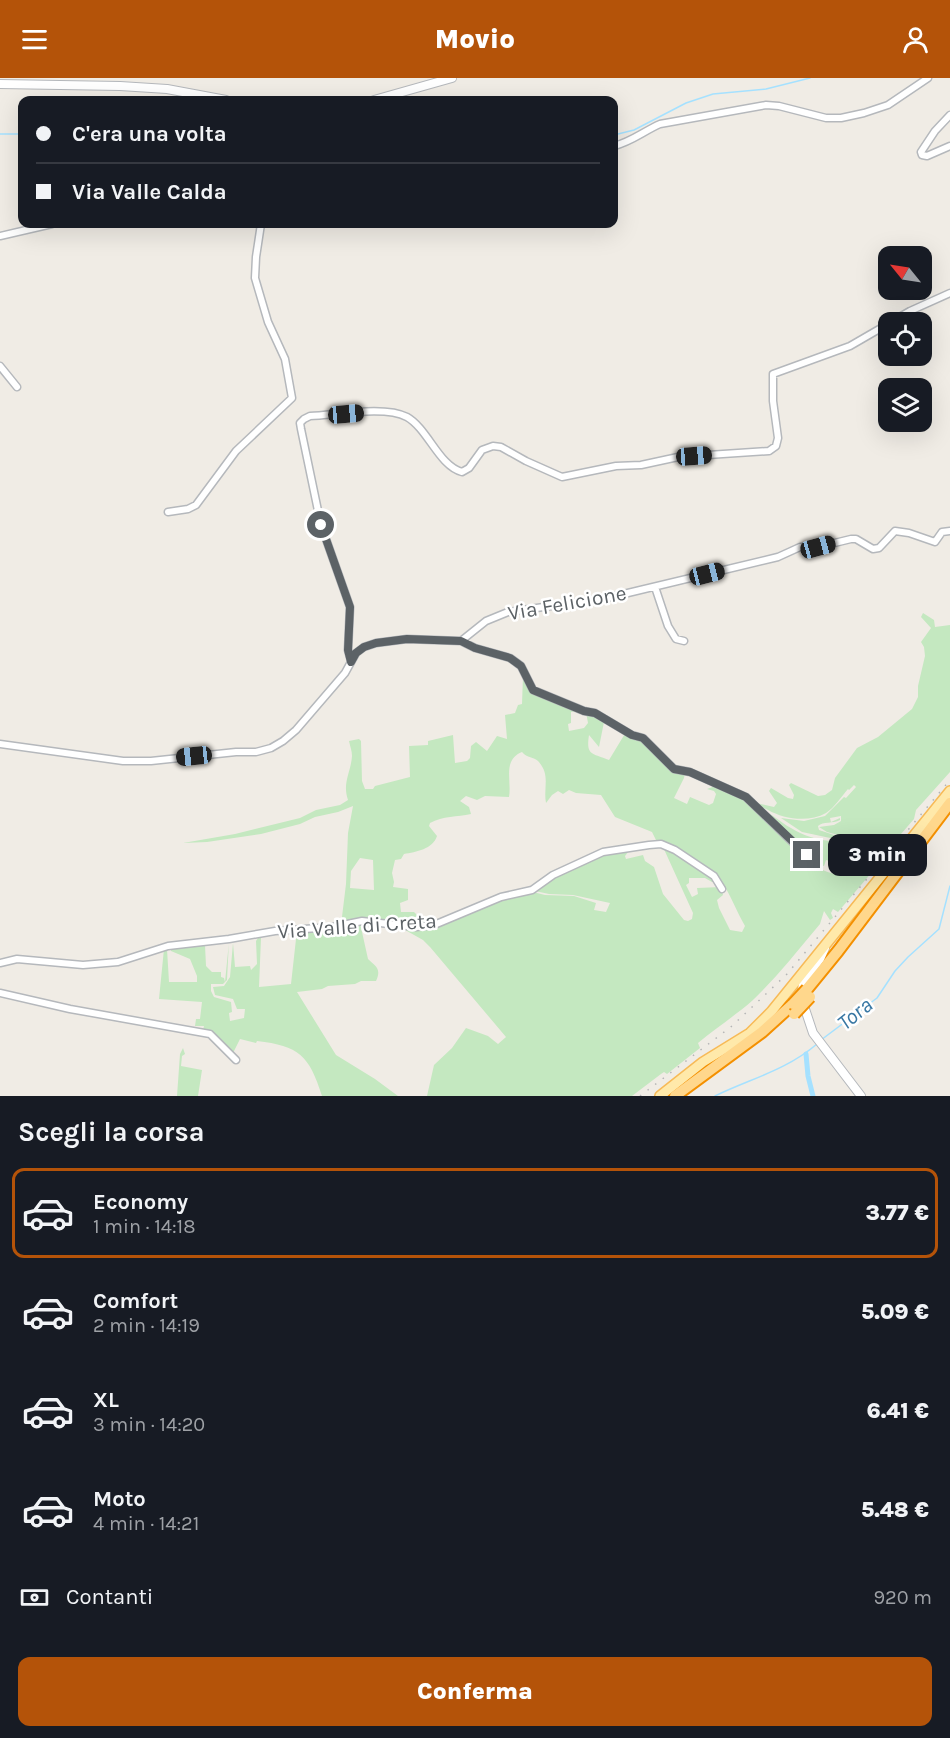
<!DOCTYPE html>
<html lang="it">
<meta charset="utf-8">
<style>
:root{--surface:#171b24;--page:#242831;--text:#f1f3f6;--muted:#9ea1a6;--line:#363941;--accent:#b45309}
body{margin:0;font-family:Karla,sans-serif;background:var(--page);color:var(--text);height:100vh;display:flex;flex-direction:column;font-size:22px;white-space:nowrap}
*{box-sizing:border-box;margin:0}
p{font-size:20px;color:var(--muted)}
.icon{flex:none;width:33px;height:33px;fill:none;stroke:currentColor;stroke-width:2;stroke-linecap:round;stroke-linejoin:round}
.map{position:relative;height:1018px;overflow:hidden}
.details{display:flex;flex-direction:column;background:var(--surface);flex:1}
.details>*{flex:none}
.banner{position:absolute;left:18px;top:18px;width:600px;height:132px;border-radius:12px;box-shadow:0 6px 24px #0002;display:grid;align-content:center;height:132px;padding:0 18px;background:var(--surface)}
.needle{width:39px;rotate:300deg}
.controls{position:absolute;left:878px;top:168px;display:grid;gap:12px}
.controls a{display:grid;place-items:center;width:54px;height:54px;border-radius:12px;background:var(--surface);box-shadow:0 6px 24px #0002;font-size:30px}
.end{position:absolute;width:27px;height:27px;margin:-14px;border:8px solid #5c6266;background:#fff;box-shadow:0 0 0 3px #fff}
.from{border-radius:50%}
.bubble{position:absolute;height:42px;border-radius:12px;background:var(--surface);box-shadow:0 6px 24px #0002;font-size:20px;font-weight:800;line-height:42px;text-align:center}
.car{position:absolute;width:18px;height:36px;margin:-18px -9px;border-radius:8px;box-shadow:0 0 4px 2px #0007;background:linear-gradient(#222 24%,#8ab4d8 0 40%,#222 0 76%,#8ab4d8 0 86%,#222 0)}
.banner b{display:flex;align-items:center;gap:21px;height:57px;font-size:22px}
.banner b+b{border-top:2px solid var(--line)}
.banner i{width:15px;height:15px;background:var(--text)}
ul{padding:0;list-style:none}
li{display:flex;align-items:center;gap:18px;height:90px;margin:0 12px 9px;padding:0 6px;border:3px solid transparent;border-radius:12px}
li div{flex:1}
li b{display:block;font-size:22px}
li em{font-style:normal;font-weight:800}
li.selected{border-color:var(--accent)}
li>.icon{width:54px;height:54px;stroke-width:1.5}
h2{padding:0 18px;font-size:27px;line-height:72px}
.pay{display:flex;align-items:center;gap:15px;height:66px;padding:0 18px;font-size:22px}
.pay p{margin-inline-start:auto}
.action{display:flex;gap:12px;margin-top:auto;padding:12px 18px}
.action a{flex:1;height:69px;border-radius:12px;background:var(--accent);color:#fff;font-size:24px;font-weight:800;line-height:69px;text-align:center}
header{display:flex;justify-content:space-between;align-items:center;height:78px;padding:0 18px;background:var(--accent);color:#fff;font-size:27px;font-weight:800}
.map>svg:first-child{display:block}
</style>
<header><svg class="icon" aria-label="menu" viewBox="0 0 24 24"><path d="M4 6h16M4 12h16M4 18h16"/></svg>Movio<svg class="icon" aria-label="person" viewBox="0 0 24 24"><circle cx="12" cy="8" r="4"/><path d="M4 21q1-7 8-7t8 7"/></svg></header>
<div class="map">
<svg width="950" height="1018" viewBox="0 0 950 1018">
<rect width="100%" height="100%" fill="#f0ece5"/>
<path fill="#c4e8c0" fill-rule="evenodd" d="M923 535 934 542 935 549 950 547V694L916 732 914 741 888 771 890 773 838 834 833 831 831 835 833 840 830 842 824 833 820 846 815 852C795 876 775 901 753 922 736 937 716 950 698 965L700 970 667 996 664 994 661 996 632 1018H427L434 987 452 970 466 950 488 958 498 966 506 959 430 869 423 862 398 848H425L440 845 498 821 529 813 545 817 574 818 596 825 594 832 606 834 610 825 573 817 549 816 535 813V809L561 792 603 776 621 772 629 773 625 778 626 781 643 777 645 783 654 789 663 816 684 842 688 843 692 841 693 835 663 769 664 767 696 785 719 803 712 804 705 800H689V805L686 807 692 819 698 816 697 810 721 809 723 817 717 822 719 830 730 852 742 854 745 848C737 834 730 816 721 802 712 789 673 765 657 764L652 754 615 739 601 717 576 715 569 712 563 716 558 713 552 717 546 725C543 709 551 697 538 683 534 679 527 680 522 674 502 682 512 703 509 719L485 718 477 722 466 718 460 723 469 729 471 736C457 739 443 738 430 745L429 748 437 758C433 771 416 774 404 776L401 781 395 782 392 795 394 804 393 809 408 811V822L400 825 401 834H414L418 838H424L427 843 425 846H404L362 842 341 847 346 806 348 755 353 728 338 734 315 739 300 746 261 756 207 764 183 765 235 756 300 740 316 732 340 727 348 722C342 705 351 694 352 678 352 673 350 668 349 663L359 661 361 663 362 703 365 711H373L375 708 410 699 409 668 428 667V663L453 657 455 685 467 683 470 680 471 668 476 664 487 673 497 658 507 661 505 637 515 635 518 627 522 626 523 598 536 613 582 632 571 634V645L568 646 569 653 584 650 588 645 586 634 604 644 599 669 589 657C586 677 591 675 609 682L626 654C633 657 641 660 648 665 663 676 664 689 685 695L684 700 674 720 687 726 690 719 709 727 713 725 716 716 714 713 707 711 718 707C741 718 760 733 778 751 791 763 803 779 818 789 829 797 846 799 858 793L853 779H840L839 786 826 782 824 788 819 787 759 731C771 734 780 744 791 750 804 758 822 764 837 763L839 761 838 757 827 754 819 749 834 747 841 743V738L830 740 831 744 840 740V742C833 746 823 743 818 748L819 752 837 758 838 761H835L802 754 781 740 804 743 825 738 844 719 846 720 856 709 854 707 849 712 848 711C842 718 834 730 826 735 808 745 784 741 768 732 762 729 757 729 752 724L774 729 777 725 769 713 771 710 788 720 793 721 794 717 789 707 791 705 818 718 825 717 832 712 835 700 857 670 878 659 912 631 918 619V608L925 578 924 569 921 564 931 550 921 539ZM360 780 373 782 374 812 350 810 351 793Z
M360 845 368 881C375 888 382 890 376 903H361L355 906 328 908 322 911 297 914 336 977 375 1001 398 1018H322C309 977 299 968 257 963L256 965 240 961 233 975 235 977 203 952 204 948H195L196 941H200L202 924 159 921 164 871H167L169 904H197V898L190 881 171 873V871L205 867 206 888 212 894H221V899L224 900 225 904 229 864 209 865 229 862 227 902 223 906H211V913L214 919 231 924 232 934 229 935 230 943 244 940 245 931H237L233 921 215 917 213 909 224 908 230 899 233 865 235 889 250 888 251 892 257 886 256 863 258 860H261L259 909 291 906 296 861 299 856 296 852Z
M183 970 185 976 182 978 181 988 202 992 198 1018H177L180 976Z"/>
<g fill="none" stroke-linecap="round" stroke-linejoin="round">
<path stroke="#a5e1ff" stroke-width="1.5" d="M0 56H22
M614 57 634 52 686 25 713 16 766 11 810 0
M821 962 877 920 895 893 908 879 939 851 950 808
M715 1018C752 1000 785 993 817 966"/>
<path stroke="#a5e1ff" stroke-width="5" d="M806 976 808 998 813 1018"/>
<g stroke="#b5b8bc" stroke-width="9">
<path id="minor" d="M950 37 935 53 921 74 922 77 927 78 950 68
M614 68C631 64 644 53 660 46L766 27 779 28 826 40H841L864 35 888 27 928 0
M0 158 52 146
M891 244 910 233 950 215
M0 288 17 309
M168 434 188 431 196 427 236 373 292 320 285 281 268 244 255 200 256 179 261 146
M655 509 668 548 676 561 684 563
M461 563 475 570 510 580 521 588 533 612 584 633 595 635 632 657 643 660 674 691 690 694 746 719 816 787
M351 583 348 572 350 529 321 447 301 351 300 345 304 341 310 338C336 337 385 327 407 339 428 351 439 388 462 394L469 390 482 372 493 368 501 369 526 383 562 399 616 388 641 387 678 379 769 373 776 368 778 360 773 323V296L850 268 888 246
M0 666 123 683H151L236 674H256L271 670 283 663 296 652 345 595 356 575 364 569 376 565 407 561 461 563 486 543 508 534 607 520 778 479 800 469H818L851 461H856L873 471 879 470 895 453 909 455 935 464 942 454 950 453
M0 885 17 881 83 887 118 884 168 868 229 861 275 853 333 849 362 843 416 849 434 847 501 819 532 812 553 797 603 774 649 767 661 766 675 772 714 798 722 811
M0 915 70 931 210 956 236 982"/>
</g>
<g stroke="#b5b8bc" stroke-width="10">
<path id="tertiary" d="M0 6 120 8 167 11 226 22
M374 22 452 0
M825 870 820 881 803 905 802 913 805 931 813 955 861 1018"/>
</g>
<g stroke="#f7ba57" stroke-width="12">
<path id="primary" d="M660 1018 703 984 750 955 771 934 950 713"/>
</g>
<g stroke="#f49000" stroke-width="14">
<path id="motorway" d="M807 911 838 873 950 725
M675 1018 762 954 793 926"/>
</g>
<use href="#minor" stroke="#fff" stroke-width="6"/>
<use href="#tertiary" stroke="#fff" stroke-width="8"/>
<use href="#primary" stroke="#ffe9aa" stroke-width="9"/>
<use href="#motorway" stroke="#ffd78c" stroke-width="10"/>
<path stroke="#b4b5b6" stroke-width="1.5" stroke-dasharray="1.5 8" stroke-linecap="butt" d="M640 1018 732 948 787 896 950 702"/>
<g stroke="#f49000" stroke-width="14" stroke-linecap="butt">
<path id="motorway-bridge" d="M793 926 807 911
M794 936 810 919"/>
</g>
<use href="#motorway-bridge" stroke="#ffd78c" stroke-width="10"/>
</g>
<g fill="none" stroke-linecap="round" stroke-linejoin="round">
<path stroke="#5c6266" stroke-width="8" d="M321 447 350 529 348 572 351 584 356 575 364 569 376 565 407 561 461 563 475 570 510 580 521 588 533 612 584 633 595 635 632 657 643 660 674 691 690 694 746 719 807 777"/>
</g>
<g text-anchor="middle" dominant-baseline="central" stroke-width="5" stroke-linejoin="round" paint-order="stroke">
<g font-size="21" fill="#5c6266" stroke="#fff">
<text transform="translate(567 525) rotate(-10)">Via Felicione</text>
<text transform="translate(357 848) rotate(-4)">Via Valle di Creta</text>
</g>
<g font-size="22" font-style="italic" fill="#3877a3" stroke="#fff">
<text transform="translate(855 936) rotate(-39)">Tora</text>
</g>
</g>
</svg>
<div class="controls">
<a><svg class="needle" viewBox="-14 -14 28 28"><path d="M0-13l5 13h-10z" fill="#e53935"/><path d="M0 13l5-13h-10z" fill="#9ea1a6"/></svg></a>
<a><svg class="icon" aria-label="locate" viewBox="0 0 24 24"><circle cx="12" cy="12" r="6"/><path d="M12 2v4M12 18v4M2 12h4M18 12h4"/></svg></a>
<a><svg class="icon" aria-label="layers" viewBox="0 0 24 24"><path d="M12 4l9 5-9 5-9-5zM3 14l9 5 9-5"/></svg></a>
</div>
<i class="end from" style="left:321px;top:447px"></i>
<i class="end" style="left:807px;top:777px"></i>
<div class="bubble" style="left:828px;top:756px;width:99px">3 min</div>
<i class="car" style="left:346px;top:336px;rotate:85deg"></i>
<i class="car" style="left:694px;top:378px;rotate:86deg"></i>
<i class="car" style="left:818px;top:469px;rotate:75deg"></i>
<i class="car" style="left:707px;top:496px;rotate:76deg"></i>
<i class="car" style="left:194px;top:678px;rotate:264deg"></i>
<div class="banner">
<b><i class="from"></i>C'era una volta</b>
<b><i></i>Via Valle Calda</b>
</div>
</div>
<section class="details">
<h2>Scegli la corsa</h2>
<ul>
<li class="selected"><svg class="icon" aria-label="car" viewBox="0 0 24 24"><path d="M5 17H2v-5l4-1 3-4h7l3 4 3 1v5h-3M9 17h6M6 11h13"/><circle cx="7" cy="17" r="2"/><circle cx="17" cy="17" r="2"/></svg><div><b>Economy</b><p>1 min · 14:18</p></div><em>3.77 €</em></li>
<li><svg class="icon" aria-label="car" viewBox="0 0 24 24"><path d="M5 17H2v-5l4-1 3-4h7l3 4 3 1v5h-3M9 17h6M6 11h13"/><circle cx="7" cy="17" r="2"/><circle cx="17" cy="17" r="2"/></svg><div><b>Comfort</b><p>2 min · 14:19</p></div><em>5.09 €</em></li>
<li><svg class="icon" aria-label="car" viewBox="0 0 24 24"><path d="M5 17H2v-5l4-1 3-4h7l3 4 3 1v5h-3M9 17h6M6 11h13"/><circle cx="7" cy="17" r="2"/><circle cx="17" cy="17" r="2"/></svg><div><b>XL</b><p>3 min · 14:20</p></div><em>6.41 €</em></li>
<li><svg class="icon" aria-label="car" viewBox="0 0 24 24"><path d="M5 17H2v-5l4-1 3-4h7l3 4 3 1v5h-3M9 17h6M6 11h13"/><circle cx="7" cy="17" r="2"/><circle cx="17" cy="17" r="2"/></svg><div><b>Moto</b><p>4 min · 14:21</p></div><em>5.48 €</em></li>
</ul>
<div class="pay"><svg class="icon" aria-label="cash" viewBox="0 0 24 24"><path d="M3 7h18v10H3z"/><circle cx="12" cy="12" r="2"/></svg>Contanti<p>920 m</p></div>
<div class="action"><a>Conferma</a></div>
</section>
